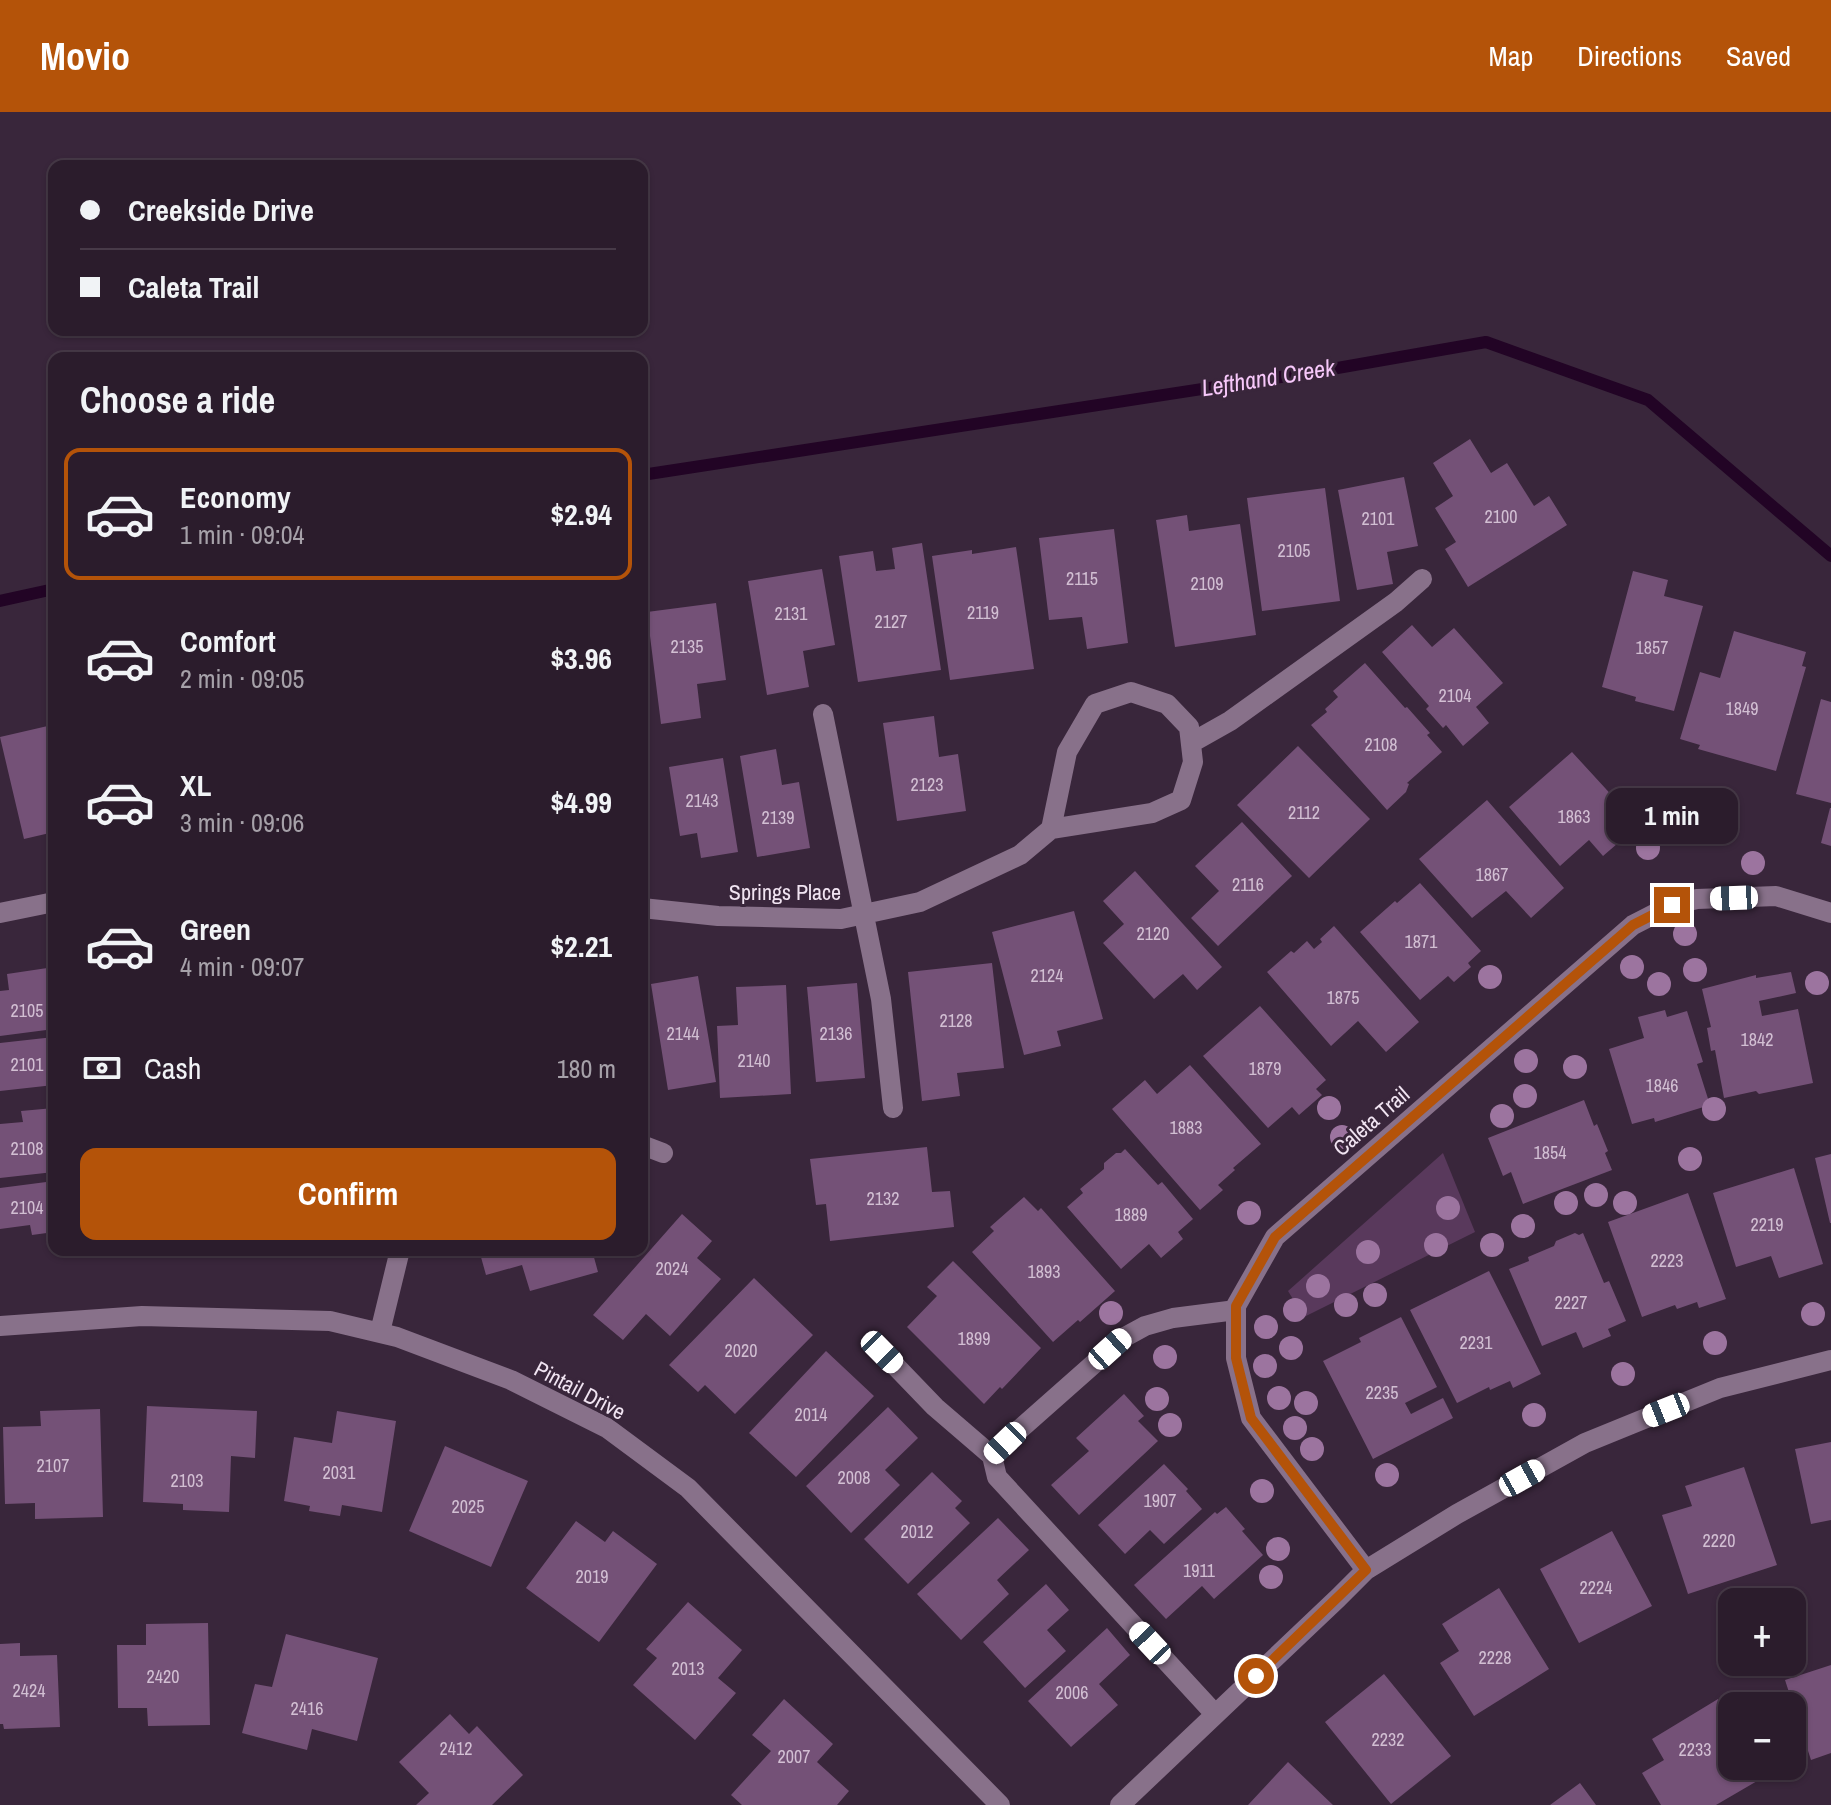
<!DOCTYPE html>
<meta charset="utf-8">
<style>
:root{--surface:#2b1c2c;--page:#372938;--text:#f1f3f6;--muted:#a6a1a9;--line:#473a48;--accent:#b45309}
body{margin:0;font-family:"Archivo Narrow",sans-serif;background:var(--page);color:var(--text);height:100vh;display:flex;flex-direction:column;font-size:30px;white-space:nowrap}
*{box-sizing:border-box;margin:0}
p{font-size:26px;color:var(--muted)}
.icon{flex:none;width:44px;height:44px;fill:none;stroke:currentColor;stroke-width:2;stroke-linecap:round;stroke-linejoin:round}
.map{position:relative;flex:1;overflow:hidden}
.details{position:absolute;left:48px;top:240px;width:600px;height:904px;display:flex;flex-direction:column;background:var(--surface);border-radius:16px;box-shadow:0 2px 6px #0004,0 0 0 2px var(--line)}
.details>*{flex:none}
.banner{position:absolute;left:48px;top:48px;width:600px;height:176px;border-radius:16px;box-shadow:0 2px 6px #0004,0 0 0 2px var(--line);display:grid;align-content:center;height:176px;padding:0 32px;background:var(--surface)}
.tools{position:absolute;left:1718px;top:1476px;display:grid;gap:16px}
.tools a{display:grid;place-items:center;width:88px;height:88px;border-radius:16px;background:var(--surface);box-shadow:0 2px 6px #0004,0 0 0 2px var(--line);font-size:40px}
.end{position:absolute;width:36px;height:36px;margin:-18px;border:10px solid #b45309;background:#fff;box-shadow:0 0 0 4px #fff}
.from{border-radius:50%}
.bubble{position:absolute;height:56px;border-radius:16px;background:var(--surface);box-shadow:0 2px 6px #0004,0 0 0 2px var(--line);font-size:26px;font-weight:700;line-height:56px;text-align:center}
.car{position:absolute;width:24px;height:48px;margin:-24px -12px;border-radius:10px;box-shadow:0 0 6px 2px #0007;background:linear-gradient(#fff 24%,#345 0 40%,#fff 0 76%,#345 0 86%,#fff 0)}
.banner b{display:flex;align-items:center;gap:28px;height:76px;font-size:30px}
.banner b+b{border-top:2px solid var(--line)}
.banner i{width:20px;height:20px;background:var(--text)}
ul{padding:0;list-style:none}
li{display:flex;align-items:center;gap:24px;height:132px;margin:0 16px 12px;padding:0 16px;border:4px solid transparent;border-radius:16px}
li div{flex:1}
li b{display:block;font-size:30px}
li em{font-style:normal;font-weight:700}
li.selected{border-color:var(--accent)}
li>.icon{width:72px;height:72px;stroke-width:1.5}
h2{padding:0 32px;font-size:36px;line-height:96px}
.pay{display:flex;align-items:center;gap:20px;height:88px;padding:0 32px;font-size:30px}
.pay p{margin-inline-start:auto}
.action{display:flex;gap:16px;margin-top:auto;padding:16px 32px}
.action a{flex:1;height:92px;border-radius:16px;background:var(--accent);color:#fff;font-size:32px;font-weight:700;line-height:92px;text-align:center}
header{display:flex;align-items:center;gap:48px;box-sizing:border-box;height:112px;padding:0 40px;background:var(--accent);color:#fff}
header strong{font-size:38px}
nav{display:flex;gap:44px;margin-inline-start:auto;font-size:28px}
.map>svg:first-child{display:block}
</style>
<header>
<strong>Movio</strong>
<nav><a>Map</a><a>Directions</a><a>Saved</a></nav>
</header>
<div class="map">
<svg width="1831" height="1693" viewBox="0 0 1831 1693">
<rect width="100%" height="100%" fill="#39263b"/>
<path fill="#59395c" d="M1443 1041 1475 1120 1304 1205 1288 1179Z"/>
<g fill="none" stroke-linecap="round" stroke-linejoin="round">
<path stroke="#220425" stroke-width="12" d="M642 363 1326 258 1486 230 1648 288 1831 444
M0 489 54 477"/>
</g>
<path fill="#745177" d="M1470 327 1491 361 1507 351 1534 394 1549 384 1567 413 1468 475 1445 437 1456 430 1435 396 1453 384 1433 351Z
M1404 365 1418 434 1387 440 1393 472 1357 478 1338 378Z
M1325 376 1340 489 1262 499 1247 386Z
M1187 403 1189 419 1240 412 1256 523 1175 535 1156 408Z
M1114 417 1128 531 1087 537 1082 505 1049 508 1039 426Z
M922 431 941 558 858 570 839 444 873 439 876 459 895 457 892 436Z
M1016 435 1034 557 950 568 932 444 972 438V442Z
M822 457 835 533 803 539 809 575 767 583 748 469Z
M1633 459 1668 468 1664 484 1703 494 1674 599 1635 589 1636 585 1602 575Z
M716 491 726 568 697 572 701 606 661 612 647 500Z
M1412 513 1432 535 1454 516 1503 571 1476 595 1489 611 1463 634 1446 613 1443 616 1426 597 1429 594 1382 540Z
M1734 519 1806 540 1802 554 1806 555 1776 659 1698 637 1700 633 1680 627 1700 560 1720 566Z
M1365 551 1405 596 1407 595 1430 621 1427 623 1442 640 1407 671 1409 672 1406 680 1387 698 1311 613 1327 600 1325 597 1338 585 1333 579Z
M1821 587 1831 590V691L1796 682Z
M934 604 939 645 958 642 966 699 897 709 883 611Z
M52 613 54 620V691L52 692 54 720 24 727 0 625Z
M1298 634 1370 707 1309 766 1237 693Z
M776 637 782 673 799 670 810 736 757 745 740 644Z
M1572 640 1639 713 1603 744 1589 728 1560 754 1509 695Z
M723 646 738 740 701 746 697 721 680 724 669 655Z
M1487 688 1564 776 1531 806 1506 779 1472 806 1419 747Z
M1830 696H1831V734L1821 731Z
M1242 710 1292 764 1218 834 1191 806 1219 779 1195 754Z
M1135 759 1222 855 1197 878 1183 862 1154 887 1103 831 1124 812 1103 789Z
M1420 771 1481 839 1468 851 1471 855 1454 870 1448 864 1420 888 1360 820 1395 789 1397 791Z
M1074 799 1103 907 1057 919 1061 934 1024 943 992 820Z
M1334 814 1419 910 1386 940 1358 909 1331 934 1267 860 1291 839 1294 841 1307 829 1314 837 1322 830 1320 827Z
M992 851 1004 956 957 961 960 984 922 989 908 860Z
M54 855V917L0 924V879L9 878 7 862Z
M1791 860 1796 881 1759 889 1762 904 1798 897 1813 971 1759 982 1756 979 1724 986 1715 938 1711 939 1707 916 1711 915 1702 877 1756 863V866Z
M698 864 716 970 668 978 651 872Z
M857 871 865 966 816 970 807 875Z
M786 873 791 982 720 986 717 914 738 913 736 875Z
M1260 894 1326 968 1316 977 1322 983 1299 1003 1292 995 1268 1016 1203 944Z
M1665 898 1667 905 1687 899 1703 950 1697 952 1710 993 1655 1010 1654 1006 1632 1012 1609 937 1644 926 1638 905Z
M54 925V973L0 979V931Z
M1190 953 1261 1032 1233 1056 1235 1058 1218 1073 1223 1078 1200 1098 1112 997 1145 968 1157 982Z
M1584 988 1594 1014 1597 1012 1608 1039 1605 1041 1612 1058 1523 1092 1511 1060 1503 1064 1488 1026Z
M54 996V1060L0 1066V1012L23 1010 21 999Z
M927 1035 932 1080 950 1079 954 1115 830 1129 826 1092 816 1093 810 1047Z
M1125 1037 1158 1073 1162 1070 1193 1107 1178 1120 1183 1127 1161 1146 1149 1132 1121 1157 1067 1095 1083 1081 1080 1077 1104 1057V1051L1116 1041H1121Z
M1831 1042V1111H1830L1815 1046Z
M1794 1056 1823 1152 1779 1166 1771 1144 1736 1155 1713 1081Z
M54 1069V1120L32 1123 30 1113 0 1117V1076Z
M1688 1081 1726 1187 1699 1196 1697 1190 1677 1197 1675 1193 1642 1205 1608 1110Z
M1024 1085 1038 1099 1041 1096 1115 1179 1080 1210 1078 1208 1053 1230 972 1140 994 1119 990 1115Z
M682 1102 712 1129 697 1146 721 1167 670 1224 646 1202 623 1228 593 1203Z
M1575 1121 1579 1123 1583 1121 1604 1171 1609 1169 1626 1209 1608 1217 1611 1224 1583 1236 1576 1220 1542 1234 1509 1157 1529 1149 1528 1145 1554 1134 1556 1129Z
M479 1138H592L598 1160 530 1179 522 1153 486 1163Z
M953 1149 1041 1236 1002 1277 1000 1275 984 1292 907 1215 937 1184 927 1175Z
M1489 1159 1541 1262 1513 1276 1510 1269 1490 1278 1489 1275 1457 1291 1410 1198Z
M754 1166 813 1223 735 1302 705 1273 698 1280 669 1253Z
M1401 1205 1437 1275 1405 1291 1411 1302 1443 1286 1453 1306 1373 1347 1323 1249 1361 1230 1359 1226Z
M826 1239 874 1284 796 1365 749 1321Z
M1124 1282 1144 1304 1138 1309 1158 1329 1079 1403 1051 1373 1089 1339 1076 1326Z
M147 1294 257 1299 255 1346 231 1344 229 1400 183 1398V1392L143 1390Z
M888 1295 918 1326 885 1358 900 1373 851 1421 806 1374Z
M100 1297 103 1405 35 1407V1391L5 1392 3 1315 41 1314 40 1299Z
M337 1299 396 1309 382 1400 342 1393 340 1404 309 1399 310 1394 284 1389 294 1325 332 1331Z
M1831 1330V1408L1811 1412 1795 1337Z
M445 1334 528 1369 491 1455 409 1419Z
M1164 1352 1188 1377 1186 1379 1202 1397 1164 1432 1150 1418 1125 1442 1098 1413Z
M1744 1355 1777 1453 1688 1482 1662 1403 1692 1394 1685 1374Z
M932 1360 962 1389 955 1396 970 1411 908 1472 864 1427Z
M1226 1395 1245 1417 1242 1419 1263 1443 1214 1487 1202 1474 1166 1507 1134 1473 1215 1400 1217 1402Z
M998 1406 1029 1438 997 1468 1009 1482 961 1528 917 1482Z
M576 1409 605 1430 613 1419 657 1452 599 1530 526 1476Z
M1612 1419 1652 1494 1579 1531 1540 1457Z
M1046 1472 1069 1498 1047 1518 1066 1539 1025 1576 983 1530Z
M1499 1476 1549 1557 1474 1604 1440 1551 1459 1539 1442 1512Z
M688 1490 742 1538 718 1566 736 1581 695 1628 633 1573 657 1546 646 1537Z
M208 1511 210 1613 148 1614 147 1596H118L117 1533H146V1512Z
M1107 1516 1130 1543 1099 1572 1118 1593 1071 1635 1028 1589Z
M286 1522 378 1546 357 1629 312 1617 307 1638 242 1621 255 1572 272 1575Z
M20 1531V1544L57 1543 60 1615 4 1617 3 1612H0V1532Z
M1831 1553V1641L1811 1648 1785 1568Z
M1384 1562 1451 1644 1391 1692 1325 1610Z
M784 1587 833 1632 817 1650 849 1679 837 1693H742L731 1683 771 1639 752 1623Z
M1718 1587 1732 1611V1654H1758L1764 1665 1716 1693H1661L1642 1661 1664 1648 1652 1627Z
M450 1602 469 1622 477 1614 523 1663 492 1693H416L429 1681 399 1650Z
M1288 1650 1333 1693H1248Z
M1580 1671 1596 1693H1550Z"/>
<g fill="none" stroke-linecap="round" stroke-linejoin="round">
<path stroke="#88718a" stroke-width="20" d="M1131 580 1167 592 1189 615 1193 650 1181 688 1152 701 1051 717 1067 640 1095 592Z
M823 602 881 887 893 996
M1191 631 1230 609 1396 490 1422 467
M642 796 718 804 841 807 920 790 1020 743 1051 717
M0 801 54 790
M642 1033 663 1041
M0 1214 142 1204 330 1209 397 1225 511 1268 607 1316 688 1376 1000 1693
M380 1220 400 1138
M882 1240 935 1295 992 1344
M1366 1458 1251 1306 1236 1246V1194L1275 1125 1633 813 1672 793 1697 787 1776 784 1831 801
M1215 1602 997 1365 992 1344 1019 1318 1123 1226 1145 1214 1173 1206 1236 1198
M1120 1693 1338 1486 1366 1458 1457 1402 1585 1331 1720 1276 1831 1248"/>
</g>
<g fill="#9c749f">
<circle cx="1648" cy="736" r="12"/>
<circle cx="1753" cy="751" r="12"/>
<circle cx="1685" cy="822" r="12"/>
<circle cx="1632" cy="855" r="12"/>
<circle cx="1695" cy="858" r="12"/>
<circle cx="1490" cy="865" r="12"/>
<circle cx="1817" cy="871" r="12"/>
<circle cx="1659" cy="872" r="12"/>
<circle cx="1526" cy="949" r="12"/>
<circle cx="1575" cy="955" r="12"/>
<circle cx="1525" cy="984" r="12"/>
<circle cx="1329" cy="996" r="12"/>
<circle cx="1714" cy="997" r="12"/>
<circle cx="1502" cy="1004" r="12"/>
<circle cx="1342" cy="1025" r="12"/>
<circle cx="1690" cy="1047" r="12"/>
<circle cx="1596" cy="1083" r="12"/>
<circle cx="1566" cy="1091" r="12"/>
<circle cx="1625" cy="1091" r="12"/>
<circle cx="1448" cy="1096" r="12"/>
<circle cx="1249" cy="1101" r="12"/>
<circle cx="1523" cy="1114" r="12"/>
<circle cx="1436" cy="1133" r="12"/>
<circle cx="1492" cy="1133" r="12"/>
<circle cx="1368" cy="1140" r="12"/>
<circle cx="1318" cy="1174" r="12"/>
<circle cx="1375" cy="1183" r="12"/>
<circle cx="1346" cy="1193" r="12"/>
<circle cx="1295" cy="1198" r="12"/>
<circle cx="1111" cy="1201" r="12"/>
<circle cx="1813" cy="1202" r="12"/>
<circle cx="1266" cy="1215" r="12"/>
<circle cx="1715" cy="1231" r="12"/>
<circle cx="1291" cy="1236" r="12"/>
<circle cx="1165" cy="1245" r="12"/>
<circle cx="1265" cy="1254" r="12"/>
<circle cx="1623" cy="1262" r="12"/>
<circle cx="1279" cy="1286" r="12"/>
<circle cx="1157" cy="1287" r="12"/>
<circle cx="1306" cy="1291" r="12"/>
<circle cx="1534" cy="1303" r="12"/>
<circle cx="1170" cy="1313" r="12"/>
<circle cx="1295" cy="1316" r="12"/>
<circle cx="1312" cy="1337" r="12"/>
<circle cx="1387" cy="1363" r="12"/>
<circle cx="1262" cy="1379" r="12"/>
<circle cx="1278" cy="1437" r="12"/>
<circle cx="1271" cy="1465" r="12"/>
</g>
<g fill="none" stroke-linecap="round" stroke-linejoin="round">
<path stroke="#b45309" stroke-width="10" d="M1256 1564 1366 1458 1251 1306 1236 1246V1194L1275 1125 1633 813 1672 793"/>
</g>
<g text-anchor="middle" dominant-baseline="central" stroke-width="6" stroke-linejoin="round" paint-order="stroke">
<g font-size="18" fill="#d2bfd3">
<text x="1501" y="404">2100</text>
<text x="1378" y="406">2101</text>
<text x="1294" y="438">2105</text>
<text x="1082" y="466">2115</text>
<text x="1207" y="471">2109</text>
<text x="983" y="500">2119</text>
<text x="791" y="501">2131</text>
<text x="891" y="509">2127</text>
<text x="687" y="534">2135</text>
<text x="1652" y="535">1857</text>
<text x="1455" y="583">2104</text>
<text x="1742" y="596">1849</text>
<text x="1381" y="632">2108</text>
<text x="927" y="672">2123</text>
<text x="702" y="688">2143</text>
<text x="1304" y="700">2112</text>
<text x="1574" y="704">1863</text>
<text x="778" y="705">2139</text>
<text x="1492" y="762">1867</text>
<text x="1248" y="772">2116</text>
<text x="1153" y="821">2120</text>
<text x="1421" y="829">1871</text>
<text x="1047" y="863">2124</text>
<text x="1343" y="885">1875</text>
<text x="27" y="898">2105</text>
<text x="956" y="908">2128</text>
<text x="683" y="921">2144</text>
<text x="836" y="921">2136</text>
<text x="1757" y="927">1842</text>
<text x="754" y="948">2140</text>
<text x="27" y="952">2101</text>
<text x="1265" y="956">1879</text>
<text x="1662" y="973">1846</text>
<text x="1186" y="1015">1883</text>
<text x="27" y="1036">2108</text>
<text x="1550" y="1040">1854</text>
<text x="883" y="1086">2132</text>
<text x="27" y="1095">2104</text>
<text x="1131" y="1102">1889</text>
<text x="1767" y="1112">2219</text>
<text x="1667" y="1148">2223</text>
<text x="672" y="1156">2024</text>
<text x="1044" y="1159">1893</text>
<text x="1571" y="1190">2227</text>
<text x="974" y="1226">1899</text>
<text x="1476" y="1230">2231</text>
<text x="741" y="1238">2020</text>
<text x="1382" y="1280">2235</text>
<text x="811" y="1302">2014</text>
<text x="53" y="1353">2107</text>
<text x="339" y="1360">2031</text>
<text x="854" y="1365">2008</text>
<text x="187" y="1368">2103</text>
<text x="1160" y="1388">1907</text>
<text x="468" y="1394">2025</text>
<text x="917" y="1419">2012</text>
<text x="1719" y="1428">2220</text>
<text x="1199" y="1458">1911</text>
<text x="592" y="1464">2019</text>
<text x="1596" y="1475">2224</text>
<text x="1495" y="1545">2228</text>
<text x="688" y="1556">2013</text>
<text x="163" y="1564">2420</text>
<text x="29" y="1578">2424</text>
<text x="1072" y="1580">2006</text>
<text x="307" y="1596">2416</text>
<text x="1388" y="1627">2232</text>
<text x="456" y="1636">2412</text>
<text x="1695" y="1637">2233</text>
<text x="794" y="1644">2007</text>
</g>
<g font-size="22" fill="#f1e4f2" stroke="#39263b">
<text x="785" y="780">Springs Place</text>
<text transform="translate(1371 1009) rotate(-41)">Caleta Trail</text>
<text transform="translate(580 1278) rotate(28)">Pintail Drive</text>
</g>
<g font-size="24" font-style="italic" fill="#f7c8fa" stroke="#39263b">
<text transform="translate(1268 265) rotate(-9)">Lefthand Creek</text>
</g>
</g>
</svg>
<div class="tools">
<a>+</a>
<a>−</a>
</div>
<i class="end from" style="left:1256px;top:1564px"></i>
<i class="end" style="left:1672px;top:793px"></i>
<div class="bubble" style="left:1606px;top:676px;width:132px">1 min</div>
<i class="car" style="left:1734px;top:786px;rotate:268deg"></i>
<i class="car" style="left:1110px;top:1237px;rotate:48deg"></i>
<i class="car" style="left:882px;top:1240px;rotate:135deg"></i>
<i class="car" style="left:1666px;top:1298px;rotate:248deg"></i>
<i class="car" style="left:1005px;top:1331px;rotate:226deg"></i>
<i class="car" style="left:1522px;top:1366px;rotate:61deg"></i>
<i class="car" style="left:1150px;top:1531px;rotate:317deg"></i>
<div class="banner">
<b><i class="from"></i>Creekside Drive</b>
<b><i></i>Caleta Trail</b>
</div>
<section class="details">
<h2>Choose a ride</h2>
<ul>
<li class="selected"><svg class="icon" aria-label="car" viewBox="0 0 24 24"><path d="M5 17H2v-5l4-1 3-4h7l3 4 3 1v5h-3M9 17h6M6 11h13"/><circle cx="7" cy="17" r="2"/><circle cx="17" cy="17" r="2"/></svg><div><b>Economy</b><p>1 min · 09:04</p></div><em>$2.94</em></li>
<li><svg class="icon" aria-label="car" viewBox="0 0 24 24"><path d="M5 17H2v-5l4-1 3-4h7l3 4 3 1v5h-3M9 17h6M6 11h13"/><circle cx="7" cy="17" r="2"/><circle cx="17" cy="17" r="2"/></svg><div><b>Comfort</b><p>2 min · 09:05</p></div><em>$3.96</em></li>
<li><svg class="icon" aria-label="car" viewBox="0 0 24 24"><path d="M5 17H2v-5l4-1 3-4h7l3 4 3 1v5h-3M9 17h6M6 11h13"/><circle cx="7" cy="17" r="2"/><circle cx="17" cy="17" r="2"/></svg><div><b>XL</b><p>3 min · 09:06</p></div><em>$4.99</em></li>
<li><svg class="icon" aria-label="car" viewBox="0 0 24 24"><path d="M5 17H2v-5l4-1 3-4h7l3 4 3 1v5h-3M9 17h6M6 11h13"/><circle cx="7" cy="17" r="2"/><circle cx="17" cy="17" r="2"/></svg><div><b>Green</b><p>4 min · 09:07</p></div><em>$2.21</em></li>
</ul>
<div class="pay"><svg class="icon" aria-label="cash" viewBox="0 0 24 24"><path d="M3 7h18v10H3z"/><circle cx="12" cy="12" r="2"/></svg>Cash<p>180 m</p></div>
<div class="action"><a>Confirm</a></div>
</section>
</div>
